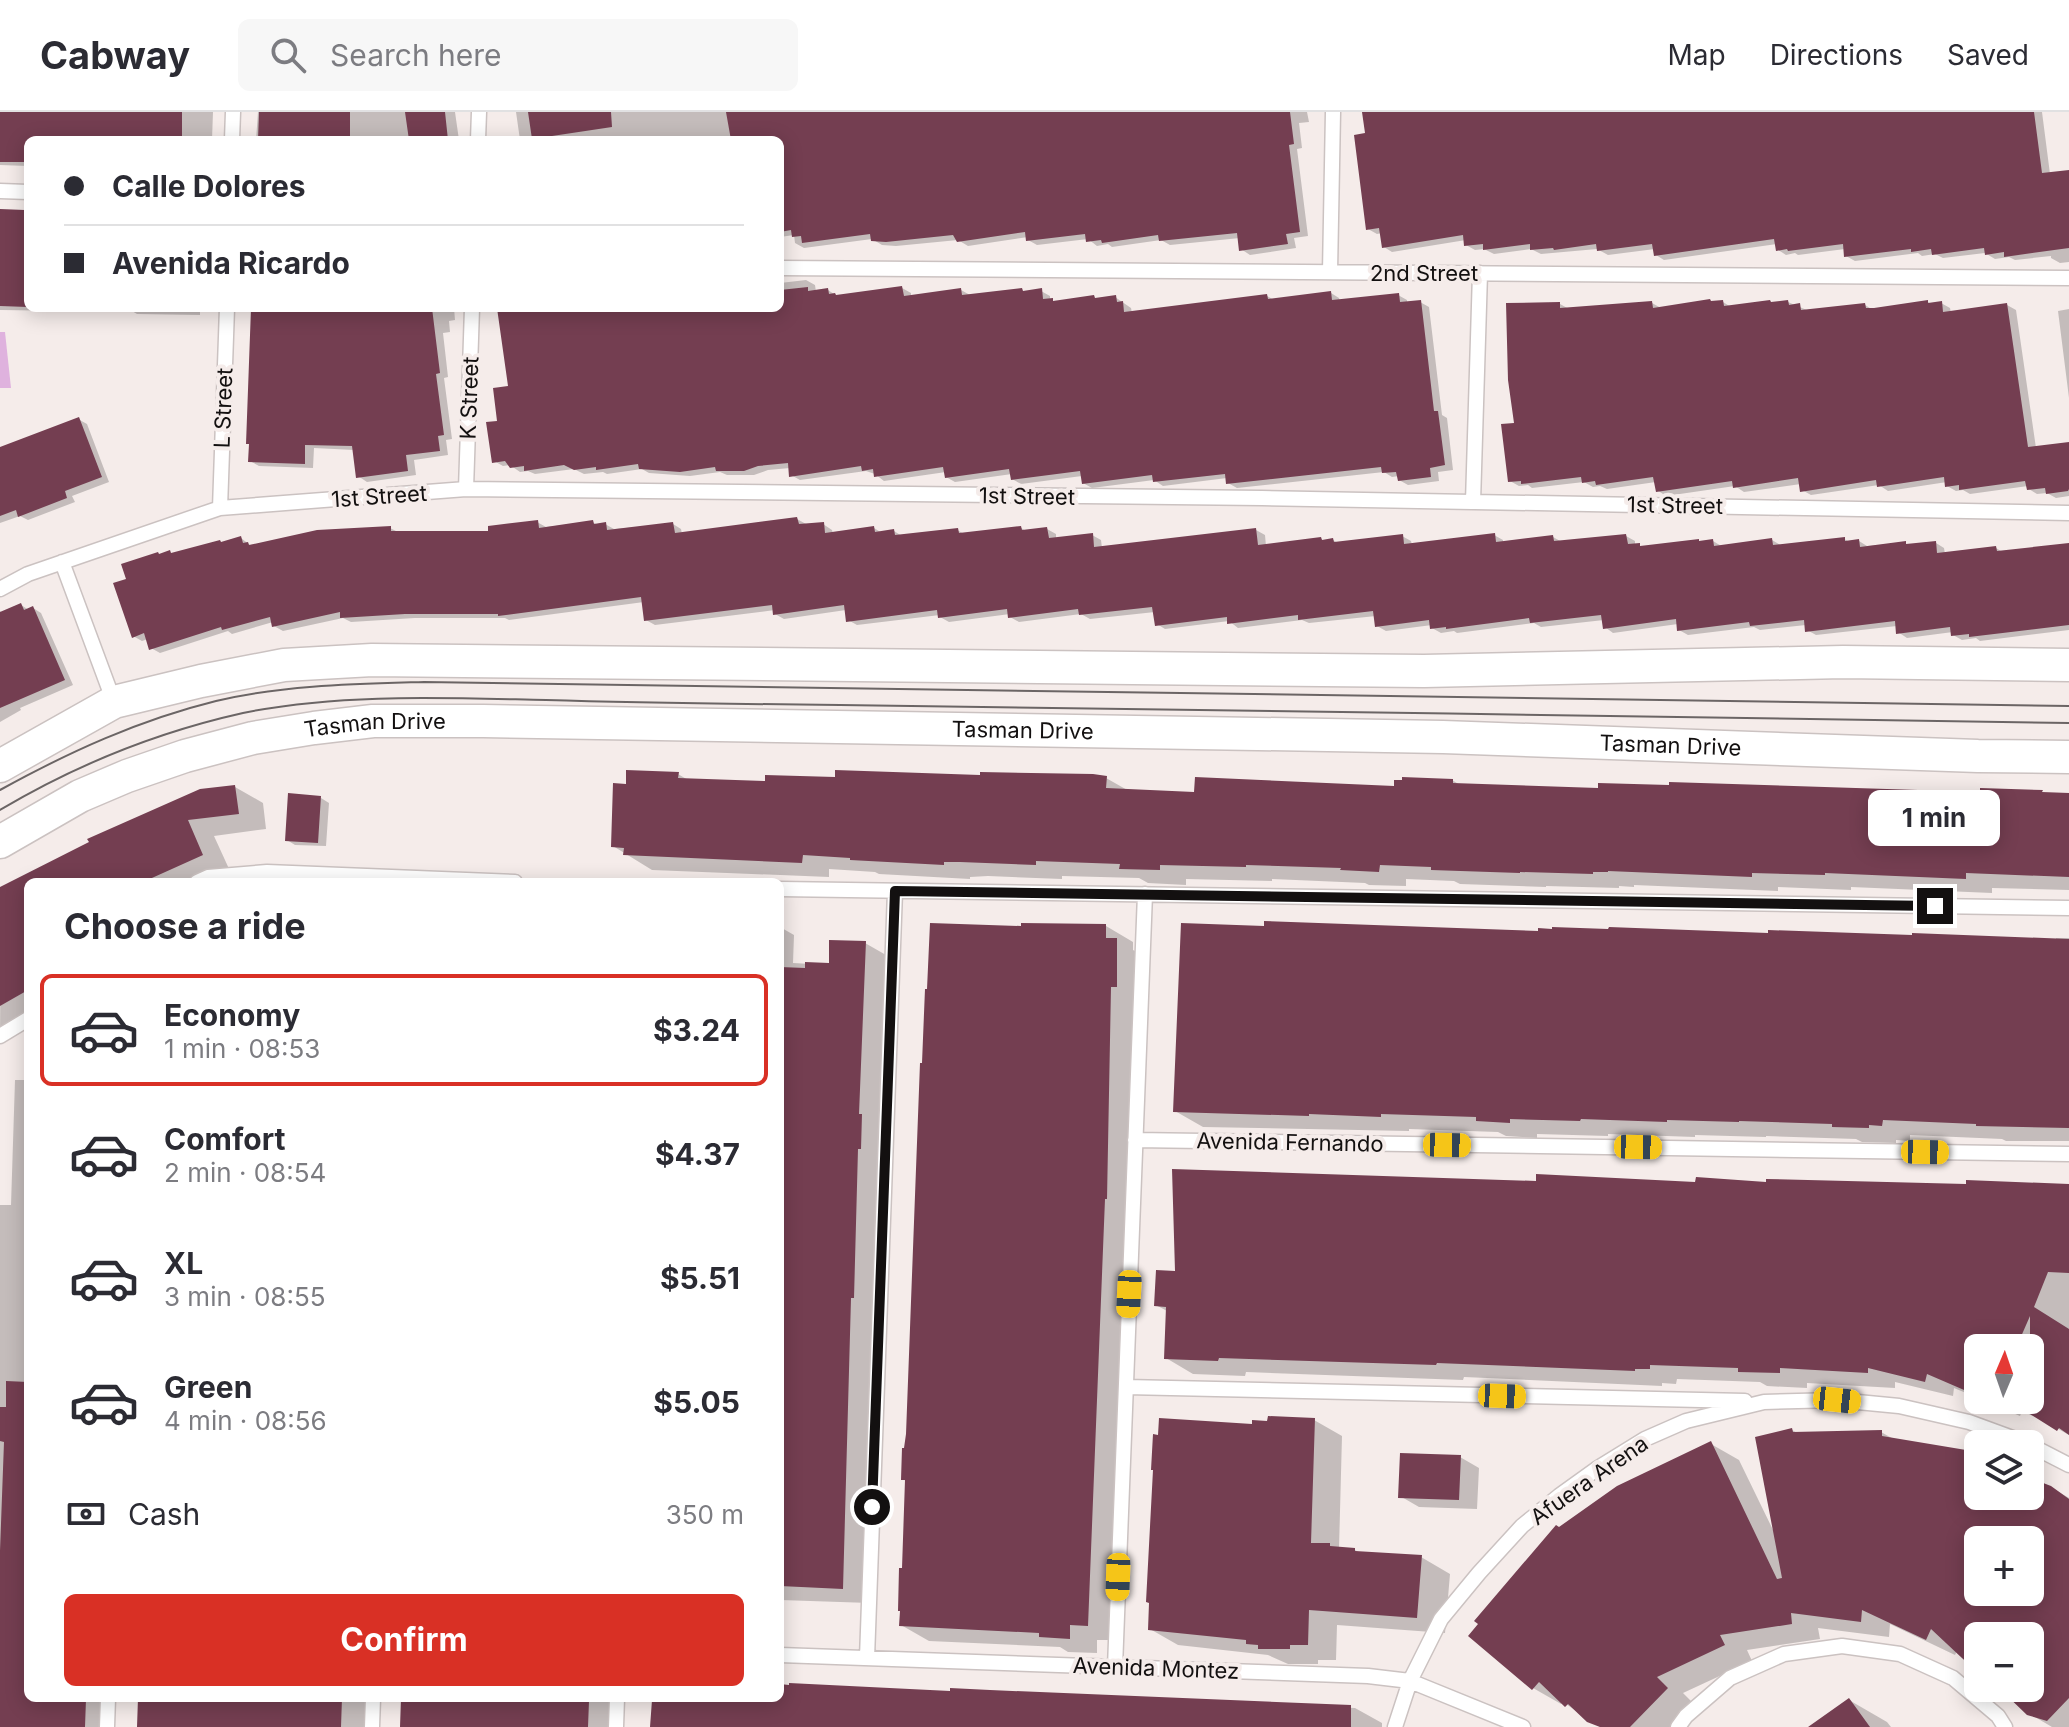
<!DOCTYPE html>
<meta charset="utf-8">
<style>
:root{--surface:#fff;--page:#f7f7f7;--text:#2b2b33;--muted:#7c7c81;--line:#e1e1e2;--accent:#d93025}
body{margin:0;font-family:Inter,sans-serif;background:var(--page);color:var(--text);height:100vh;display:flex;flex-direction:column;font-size:30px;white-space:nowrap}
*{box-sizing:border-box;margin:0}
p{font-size:26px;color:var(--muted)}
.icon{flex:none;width:44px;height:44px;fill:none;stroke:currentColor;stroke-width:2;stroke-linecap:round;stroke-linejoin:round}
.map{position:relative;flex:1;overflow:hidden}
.details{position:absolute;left:24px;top:766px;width:760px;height:824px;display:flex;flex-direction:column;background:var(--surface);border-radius:12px;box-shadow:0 4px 20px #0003}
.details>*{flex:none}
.guide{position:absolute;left:24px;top:24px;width:760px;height:176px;border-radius:12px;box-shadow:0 4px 20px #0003;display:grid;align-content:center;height:176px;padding:0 40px;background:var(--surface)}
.needle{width:52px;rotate:2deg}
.fabs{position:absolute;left:1964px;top:1222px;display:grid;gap:16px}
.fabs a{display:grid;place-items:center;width:80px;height:80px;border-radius:12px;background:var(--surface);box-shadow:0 4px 20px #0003;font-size:40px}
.end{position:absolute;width:36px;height:36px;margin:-18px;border:10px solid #131010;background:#fff;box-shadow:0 0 0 4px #fff}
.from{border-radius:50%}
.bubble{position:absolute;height:56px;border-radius:12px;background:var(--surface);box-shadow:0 4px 20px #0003;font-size:26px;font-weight:700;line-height:56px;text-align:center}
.car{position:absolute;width:24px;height:48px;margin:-24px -12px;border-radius:10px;box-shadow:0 0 6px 2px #0007;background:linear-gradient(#f5c518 24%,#345 0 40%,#f5c518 0 76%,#345 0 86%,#f5c518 0)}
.guide b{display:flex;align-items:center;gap:28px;height:76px;font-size:30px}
.guide b+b{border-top:2px solid var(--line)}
.guide i{width:20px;height:20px;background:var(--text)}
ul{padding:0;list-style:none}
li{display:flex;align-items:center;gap:24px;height:112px;margin:0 16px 12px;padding:0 24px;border:4px solid transparent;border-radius:12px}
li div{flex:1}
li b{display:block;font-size:30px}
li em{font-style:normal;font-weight:700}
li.current{border-color:var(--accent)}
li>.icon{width:72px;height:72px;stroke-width:1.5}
h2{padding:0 40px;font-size:36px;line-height:96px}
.pay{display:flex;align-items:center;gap:20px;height:88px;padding:0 40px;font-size:30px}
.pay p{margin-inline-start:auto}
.action{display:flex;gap:16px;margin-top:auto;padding:16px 40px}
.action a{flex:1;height:92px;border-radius:12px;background:var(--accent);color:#fff;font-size:32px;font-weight:700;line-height:92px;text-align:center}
header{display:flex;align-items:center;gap:48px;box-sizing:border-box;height:112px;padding:0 40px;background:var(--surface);border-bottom:2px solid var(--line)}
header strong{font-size:38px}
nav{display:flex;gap:44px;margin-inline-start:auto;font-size:28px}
.search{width:560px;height:72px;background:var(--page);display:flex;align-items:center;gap:20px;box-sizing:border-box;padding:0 28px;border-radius:12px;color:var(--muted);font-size:30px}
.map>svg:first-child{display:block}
</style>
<header>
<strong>Cabway</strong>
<div class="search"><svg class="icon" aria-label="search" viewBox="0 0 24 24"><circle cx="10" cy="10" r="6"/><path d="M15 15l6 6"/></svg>Search here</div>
<nav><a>Map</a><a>Directions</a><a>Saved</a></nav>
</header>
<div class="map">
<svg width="2069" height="1615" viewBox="0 0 2069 1615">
<rect width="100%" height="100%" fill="#f5ecea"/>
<path fill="#dfb2de" d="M0 220H5L11 276H0Z"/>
<path fill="#0003" fill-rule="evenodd" d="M0 0H213L212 28H28V54L0 53Z
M258 0H455L459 28H256Z
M516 0H1307L1309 10 1299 11 1302 36 1297 37 1308 124 1294 126 1296 136 1250 143 1241 137 1240 126 1170 133 1161 128 1112 135 1108 132 1097 134 1088 127 1037 133 1028 128V125L968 134 958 128 896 134 882 133 872 127 804 136 795 131 794 123 780 125V28H520Z
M1364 0H2042L2050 62 2069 60V150L2060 151 2051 146V144L2015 148 2009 145 1995 147 1985 141 1943 146 1935 142 1922 144 1918 141 1855 149 1846 144 1845 137 1798 143 1795 141 1786 143 1777 137V132L1664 148 1656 143 1655 137 1608 143 1597 137 1541 142 1531 137 1494 142 1484 137 1475 138 1466 133V128L1392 140 1384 135 1382 121 1377 122 1368 117 1367 23Z
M0 100H28V196H70V199L0 198Z
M806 168 815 173 816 180 828 178 837 184 902 176 911 181V185L961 178 970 183 1041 179 1050 184V188L1056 190 1115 185 1131 196 1132 201 1267 184 1274 188 1331 181 1339 186 1340 190 1398 183 1407 188V191L1420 190 1429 195 1442 303 1447 306 1453 358 1438 360 1439 369 1408 373 1399 368V364L1392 365 1384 360 1237 376 1228 371 1227 366 1163 374 1154 368 1092 376 1083 371 1082 364 1021 372 1012 367V362L955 370 946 365V360L884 369 875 362 866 359 800 368 791 363 790 356 768 358 754 363H727L720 360 690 364 649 361 642 357 607 362 603 360 584 362 574 357 535 362 528 359 520 360 510 353 503 354 494 349 500 311 510 276 499 196H780V171Z
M1723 190 1731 195 1788 190 1809 199 1865 193 1873 198 1928 190 1931 192 1941 191 1950 196 1951 201 2007 193 2016 198 2036 336 2069 332V384L2056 386 2047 381 2037 382 2029 377 2028 374 1970 382 1963 378 1956 379 1947 374V370L1888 379 1879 373 1811 383 1802 378 1801 372 1744 380 1735 374 1666 384 1657 378 1656 370 1607 377 1600 374 1593 375 1584 370 1532 376 1528 373 1519 374 1510 369 1516 313 1560 192 1569 197 1652 191 1661 196Z
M73 196H200V203L137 202 132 199Z
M253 196H454L455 208 449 209 450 220 443 221 448 265 444 266 452 327 446 328 448 343 414 348 416 363 367 370 358 364 354 338 314 336 313 356 259 354 250 349Z
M2069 197V286L2058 199Z
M78 307 87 312 109 370 72 384 75 390 28 408 20 404 0 411V337Z
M797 407 806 412H823L832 418 833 422 874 416 882 421 894 419 902 424 957 418 966 423 1021 416 1026 419 1047 417 1056 422V427L1092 423 1101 428 1102 436 1256 418 1265 423 1266 434 1321 427 1324 429 1333 428 1339 432 1402 424 1411 429 1412 433 1494 423 1503 428V431L1553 425 1562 430 1626 424 1635 429V433L1644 435 1713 429 1723 435 1772 428 1782 434 1844 427 1850 430 1859 429 1867 434 1905 431 1910 434 1936 431 1944 436 1945 442 1996 436 2004 441 2069 451V518L1980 529 1976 526 1962 528 1953 523V520L1907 526 1898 520 1897 514 1816 523 1807 518 1806 513 1760 518 1754 515 1688 523 1679 518 1678 512 1613 521 1605 515 1604 508 1541 515 1534 511 1457 521 1454 519 1441 521 1432 516V513L1386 519 1377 514 1376 504 1309 511 1302 508 1238 516 1229 509 1165 517 1157 512 1155 500 1090 507 1081 502 1019 510 1010 505V502L949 510 940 505V503L857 513 848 508 846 498 784 507 775 502V498L655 513 646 508 644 490 509 508 505 506H415L351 510 343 506 283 519 274 514 273 510 232 522 228 519 160 541 151 536 148 527 142 529 133 524 129 468 161 444 174 443 241 426 250 433 390 416 400 421H491L537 410 546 415 592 410 598 413 605 412 614 417 673 412 681 417 682 422Z
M21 493 29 498 33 496 41 501 73 573 20 596 21 598 0 610V499L2 501Z
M678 662 688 668 767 671 1106 666 1129 679 1196 682 1396 676 1452 668 1460 673 1599 678 2069 683V778L1992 776V781L1851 775V778L1778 775V779L1634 773V775L1619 774V776L1546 774V775L1460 772 1454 769 1406 767V774L1369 773 1365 771 1272 767V769L1186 767V773L1148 771 1139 766 1062 764V767L988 764 970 765V767L879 762 875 760 829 757V765L652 758 613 734 628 674Z
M235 675 263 691 266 717 214 724 230 759 206 770H28V909L0 925 1 777Z
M321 686 329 691 326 734 295 733 287 728Z
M1106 814 1133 830V838L1144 844 1116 1528H1097V1541L1068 1540 1060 1535 929 1529 901 1513 907 1370 903 1367 1023 816Z
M780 815 794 823 793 851 831 853 865 831 893 847 870 1491 780 1488Z
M1540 821 2056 828V826H2069V1029H2006L2002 1027 1910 1023V1029L1896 1028V1031L1862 1030 1856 1027 1766 1024V1025L1695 1023V1025L1608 1022V1024L1537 1022V1026L1506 1024 1498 1020 1409 1017V1019L1203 1015 1175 999Z
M15 968H28V1586H111L113 1615H0V1093H11Z
M1538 1071 2069 1074V1323L2046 1310 2022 1299 2020 1304 1982 1288H2030V1236H1978V1286L1954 1276 1953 1284 1895 1270V1276L1807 1271V1276L1767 1274 1760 1270 1677 1267 1676 1272 1662 1271V1274L1464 1265 1463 1268 1246 1260 1245 1264 1193 1262 1166 1246 1167 1199 1156 1193 1177 1161Z
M1314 1308 1342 1324 1339 1437 1355 1438 1360 1441 1421 1445 1450 1462 1445 1521 1337 1513 1336 1548H1318V1552H1288L1268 1543 1178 1533 1150 1517 1254 1314Z
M1792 1318 1799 1322 1881 1320 1897 1329 1978 1345V1384H2030V1363L2069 1386V1615H2052L2028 1601 2002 1576H2030V1524H1978V1559L1957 1539 1955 1543 1890 1512 1889 1525 1818 1516 1820 1527 1747 1538 1752 1549 1683 1581 1695 1593 1674 1615H1600L1563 1590 1561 1592 1533 1576 1559 1417 1711 1332 1739 1348 1774 1420ZM1978 1428H2030V1480H1978Z
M1460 1345 1479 1356 1477 1397 1419 1395 1400 1384Z
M780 1574 952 1581 990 1580 1355 1596 1382 1611V1615H652L669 1591 670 1586H780Z
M141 1586H365V1597L369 1600V1615H139Z
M403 1586H607L615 1590 617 1615H402Z
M1849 1588 1887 1610 1891 1615H1811Z"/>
<path fill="#743e51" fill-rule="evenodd" d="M0 0H182V28H28V50H0Z
M259 0H350V28H258Z
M405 0H445L448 28H409Z
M528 0H611L612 15 532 27Z
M726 0H1290L1294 32 1289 33 1300 120 1286 122 1288 132 1239 139 1237 121 1159 129 1158 123 1102 131 1101 128 1086 130 1085 122 1026 129 1025 120 957 130 953 123 886 130 871 129 870 122 802 131 801 124 792 125 791 118 780 120V28H731Z
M1362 0H2034L2042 61 2069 58V136L2004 145V140L1985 143 1984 136 1932 143 1931 137 1911 140V137L1844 145 1843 132 1788 139 1787 137 1776 139 1774 127 1654 144 1652 132 1597 139 1596 132 1554 138 1553 136 1530 138V132L1483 138V132L1464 134 1463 123 1382 136 1379 116 1366 118 1354 23 1365 21Z
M0 97 25 98V102H28V195L0 194Z
M902 174 904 184 961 176 962 183 1022 176 1023 179 1042 176 1043 187 1053 186V189L1094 183 1095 186 1116 183 1117 190 1123 189 1124 200 1267 182 1268 187 1331 179 1332 188 1399 181 1400 190 1421 188 1434 299H1438L1445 353 1430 356 1431 365 1398 369 1396 360 1382 361 1381 355 1226 372 1225 362 1153 370 1152 363 1082 372 1080 359 1011 368 1009 357 945 366 943 355 874 365 873 357 862 359 861 354 789 365 788 351 758 354 744 359H716L715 355 680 360 639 357 638 352 596 358V355L574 358 564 353 524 359V354L510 356 505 349 492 351 486 310 497 309 493 276 508 274 497 196H780V178L808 175V179L828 176 829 182 835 181 836 183Z
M1710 187 1711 189 1723 188 1724 194 1770 188 1771 190 1788 188 1789 193 1800 191 1801 198 1865 191 1866 196H1874L1928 188V191L1942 189 1943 200 2007 191 2028 335 2069 330V377L2068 379 2046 382 2045 376 2027 378 2025 369 1959 378V373L1945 375 1944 365 1877 375 1876 368 1800 380 1798 366 1733 376 1732 369 1656 380 1653 365 1596 373 1595 369 1582 371 1581 365 1521 372V369L1508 370 1501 312 1514 311 1508 268 1506 191 1560 190V196L1652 189 1653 196Z
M251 196H432L440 261 436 262 444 323 438 324 440 339 406 343 408 359 356 366 352 334 305 333V352L248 350 249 332H246Z
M79 305 102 365 65 379 67 386 18 405 16 398 0 404V335Z
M797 405 799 412 824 410 825 421 874 414 875 420 894 417 895 423 958 416 959 421 1021 414 1022 418 1047 415 1049 426 1093 421 1094 435 1256 416 1258 433 1321 425 1322 428 1333 426 1334 430 1403 422 1404 432 1495 421 1496 430 1553 423 1554 429 1626 422 1628 432 1640 431V434L1699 427V429L1713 427 1714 434 1772 426 1773 433 1845 425V429L1859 427 1860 435 1906 429V432L1936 429 1937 441 1996 434 1997 439 2069 431V513L1969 525V522L1951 524 1950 515 1896 522 1895 509 1805 520 1804 508 1750 514 1749 510 1677 519 1676 507 1603 517 1601 503 1530 511 1529 506 1446 517V515L1430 517 1429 508 1375 515 1373 499 1298 508V503L1227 512V505L1155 514 1152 495 1079 503 1078 497 1008 506 1007 497 938 506 937 498 846 510 844 493 773 503 772 493 644 509 641 485 498 504V502H405L340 506V500L272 515 270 505 222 518 221 515 149 538 144 521 132 526 113 471 126 467 121 452 158 440 159 442 170 438 171 441 220 428 221 430 241 424 243 431 248 430 249 433 317 418 391 414V419H488V414L538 408 539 416 593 408 594 412 606 410 607 418 673 410 675 421Z
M21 491 24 498 33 494 65 568 0 596V500Z
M626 658 679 660 678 666 765 669V663L835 665V658L980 663V660L1093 662 1107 664 1106 676 1194 680 1195 665 1394 674V668H1402V665L1453 667V671L1598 676V671L1669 673V670L1980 680V676L2043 678 2042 680 2069 681V765L1966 761V767L1825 761V763L1752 761V765L1608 759V760H1593V762L1520 760V761L1431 758V755L1380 753 1379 760 1340 758 1341 756 1246 753V755L1160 753V758L1119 757 1120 752 1036 749V753L960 750H944V753L850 748V746L803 743 802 751 623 743 624 736 611 735 613 671 626 672Z
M235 673 239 702 188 708 203 743 143 770H28V878L0 894V775L89 730 87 727 200 677Z
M288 681 321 684 318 731 285 729Z
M1264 809 1538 819V816L1552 817V815L1608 817 1609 815 1768 821V818L1912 823V821L2069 827V1016L1976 1014V1012L1883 1008 1882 1014 1869 1013V1016L1832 1015V1012L1739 1009V1010L1667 1008V1010L1581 1007 1580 1009 1510 1007V1011L1476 1009V1005L1381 1002V1005L1309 1002V1004L1173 1000 1181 811 1264 814Z
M930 811 1021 814V811L1106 812V826H1117V875H1111L1107 1087H1105L1088 1514 1070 1513V1527L1039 1525V1521L899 1514 900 1499H898L899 1456H902L905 1368H901L902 1336H904L906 1322 920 951H922L925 877H927Z
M829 828 866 829 859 1002H862L861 1037H858L854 1186H851L843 1477 780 1474V855L805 856V850L829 851Z
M1172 1057 1536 1069V1062L1695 1070 1696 1065 1766 1070V1067L1966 1072V1068L2069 1072V1161L2048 1160 2034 1195 2069 1217V1323L2059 1316 2057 1319 2030 1302V1204L2016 1236H1978V1284L1927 1262 1925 1270 1868 1256V1261L1780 1256V1261L1738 1260V1256L1650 1253V1257H1635V1259L1437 1251 1436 1253 1219 1246 1218 1249 1164 1247 1166 1195 1154 1194 1156 1158 1175 1159Z
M6 1269 28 1270V1586L86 1587 85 1615H0V1439L4 1330 0 1329V1295H6Z
M1268 1304 1315 1306 1311 1431H1330V1434L1355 1436V1439L1422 1443 1417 1506 1309 1498 1308 1533H1290V1537H1258V1533L1246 1532V1528L1148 1518 1149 1491 1146 1490 1153 1358H1151L1153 1322 1158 1323 1159 1306 1252 1312V1308L1267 1309Z
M1792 1316 1793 1320 1882 1318V1324L1978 1340V1384H2030V1366L2051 1374 2069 1387V1586L2047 1609 2027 1603 1999 1576H2030V1524H1978V1561L1931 1517 1926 1528 1862 1498 1861 1510 1791 1501 1792 1512 1720 1523 1725 1533 1657 1565 1668 1576 1630 1615H1600L1587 1610 1568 1592 1565 1595 1539 1570 1532 1578 1468 1524 1478 1512 1474 1509 1556 1413 1559 1415 1617 1374 1711 1329 1777 1467 1782 1466 1755 1325ZM1978 1428H2030V1480H1978Z
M1400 1341 1461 1343 1459 1388 1398 1386Z
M789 1571 950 1579V1576L990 1578 1351 1593V1615H650L652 1588H667L668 1586H780V1572L789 1573Z
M138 1586H342L341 1615H137Z
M401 1586H586V1589H589L588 1615H400Z
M1849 1586 1870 1615H1808Z"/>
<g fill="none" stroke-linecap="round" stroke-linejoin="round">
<g stroke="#cbc2c1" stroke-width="17">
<path id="service" d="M232 28 233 0
M478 28 479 0
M0 79 28 80
M780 156 2069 166
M1330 160 1333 0
M466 377 472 196
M1473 390 1480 161
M220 396 227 196
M62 450 114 590
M0 477 28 462 220 396 466 377 1262 386 2069 401
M197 770 208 765 267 760 515 770
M780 777 2069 796
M0 924 28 907
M1135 1028 2069 1042
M1126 1275 1745 1289
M2030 1333 2069 1353
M780 1543 1368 1564 1410 1569 1523 1615
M867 1546 895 779
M1115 1555 1145 782
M107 1615 108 1586
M372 1615 373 1586
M616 1615 617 1586
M1395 1615 1410 1569 1441 1507 1479 1461 1522 1414 1559 1384 1598 1356 1645 1327 1686 1309 1764 1290 1837 1288 1899 1294 1969 1310 2029 1332
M1678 1615 1686 1604 1730 1566 1784 1542 1842 1534 1900 1542 1953 1566 1998 1604 2005 1615"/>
</g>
<g stroke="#cbc2c1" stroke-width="35">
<g id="tertiary">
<path d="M0 654 114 590 201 569 284 553 372 548 1424 559 1843 550 2069 553"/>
<path id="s1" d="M0 730 80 684 127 664 185 644 253 626 314 616 373 609H483L1443 625 1978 644 2069 645"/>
</g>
</g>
<use href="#service" stroke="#fff" stroke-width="14"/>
<use href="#tertiary" stroke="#fff" stroke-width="32"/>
<path stroke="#6b6565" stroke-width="2" d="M0 678C69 640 139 608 216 589 284 573 354 572 424 570L2069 594
M0 698C74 654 158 620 243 601 340 581 447 586 546 588 644 591 742 592 840 593 1250 598 1659 605 2069 611"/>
</g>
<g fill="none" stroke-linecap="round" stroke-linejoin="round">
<path stroke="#131010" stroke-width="10" d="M872 1395 895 779 1935 794"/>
</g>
<g text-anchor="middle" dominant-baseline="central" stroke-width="8" stroke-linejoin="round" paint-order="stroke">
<g font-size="22" fill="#131010" stroke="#f5ecea">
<text x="1424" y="161">2nd Street</text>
<text transform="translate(469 286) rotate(-88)">K Street</text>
<text transform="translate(223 296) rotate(-88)">L Street</text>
<text transform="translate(379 384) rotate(-4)">1st Street</text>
<text transform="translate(1027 384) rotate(1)">1st Street</text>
<text transform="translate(1675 393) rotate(1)">1st Street</text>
<text stroke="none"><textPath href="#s1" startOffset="398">Tasman Drive</textPath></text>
<text stroke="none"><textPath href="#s1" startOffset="1046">Tasman Drive</textPath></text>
<text stroke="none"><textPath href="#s1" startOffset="1694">Tasman Drive</textPath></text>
<text transform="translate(1290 1030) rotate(1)">Avenida Fernando</text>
<text transform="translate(1589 1368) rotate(-35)">Afuera Arena</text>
<text transform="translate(1156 1556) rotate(2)">Avenida Montez</text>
</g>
</g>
</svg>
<div class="fabs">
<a><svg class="needle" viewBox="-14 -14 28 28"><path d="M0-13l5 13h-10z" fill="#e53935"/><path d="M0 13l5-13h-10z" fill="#7c7c81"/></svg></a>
<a><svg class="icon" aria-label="layers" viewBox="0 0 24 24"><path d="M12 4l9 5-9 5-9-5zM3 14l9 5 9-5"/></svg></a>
<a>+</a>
<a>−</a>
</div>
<i class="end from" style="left:872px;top:1395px"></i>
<i class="end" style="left:1935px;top:794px"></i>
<div class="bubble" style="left:1868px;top:678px;width:132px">1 min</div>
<i class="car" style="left:1447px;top:1033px;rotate:91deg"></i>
<i class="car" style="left:1638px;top:1035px;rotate:91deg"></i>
<i class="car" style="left:1925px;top:1040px;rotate:91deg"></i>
<i class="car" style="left:1129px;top:1182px;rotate:183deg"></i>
<i class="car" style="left:1502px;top:1284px;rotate:92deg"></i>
<i class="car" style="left:1837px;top:1288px;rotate:96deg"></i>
<i class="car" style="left:1118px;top:1465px;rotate:182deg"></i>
<div class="guide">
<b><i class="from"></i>Calle Dolores</b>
<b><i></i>Avenida Ricardo</b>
</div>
<section class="details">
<h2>Choose a ride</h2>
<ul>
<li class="current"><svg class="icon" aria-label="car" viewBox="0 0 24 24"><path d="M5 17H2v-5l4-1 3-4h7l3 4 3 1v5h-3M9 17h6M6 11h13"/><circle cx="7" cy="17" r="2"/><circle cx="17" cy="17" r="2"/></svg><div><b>Economy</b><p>1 min · 08:53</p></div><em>$3.24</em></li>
<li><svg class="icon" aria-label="car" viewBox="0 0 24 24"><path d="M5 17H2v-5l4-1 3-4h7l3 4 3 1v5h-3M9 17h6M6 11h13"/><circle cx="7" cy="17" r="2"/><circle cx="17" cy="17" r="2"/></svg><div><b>Comfort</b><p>2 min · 08:54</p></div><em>$4.37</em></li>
<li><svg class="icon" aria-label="car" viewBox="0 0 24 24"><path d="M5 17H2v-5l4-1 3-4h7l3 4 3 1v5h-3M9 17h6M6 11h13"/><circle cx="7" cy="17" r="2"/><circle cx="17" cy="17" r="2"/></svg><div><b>XL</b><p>3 min · 08:55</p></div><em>$5.51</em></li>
<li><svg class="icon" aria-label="car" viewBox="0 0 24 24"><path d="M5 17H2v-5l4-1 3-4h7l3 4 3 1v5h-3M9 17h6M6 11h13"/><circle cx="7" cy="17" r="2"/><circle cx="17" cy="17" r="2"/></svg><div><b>Green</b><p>4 min · 08:56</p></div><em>$5.05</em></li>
</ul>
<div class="pay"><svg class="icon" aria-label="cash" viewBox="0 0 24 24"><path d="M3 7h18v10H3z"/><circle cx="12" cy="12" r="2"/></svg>Cash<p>350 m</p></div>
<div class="action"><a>Confirm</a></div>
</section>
</div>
